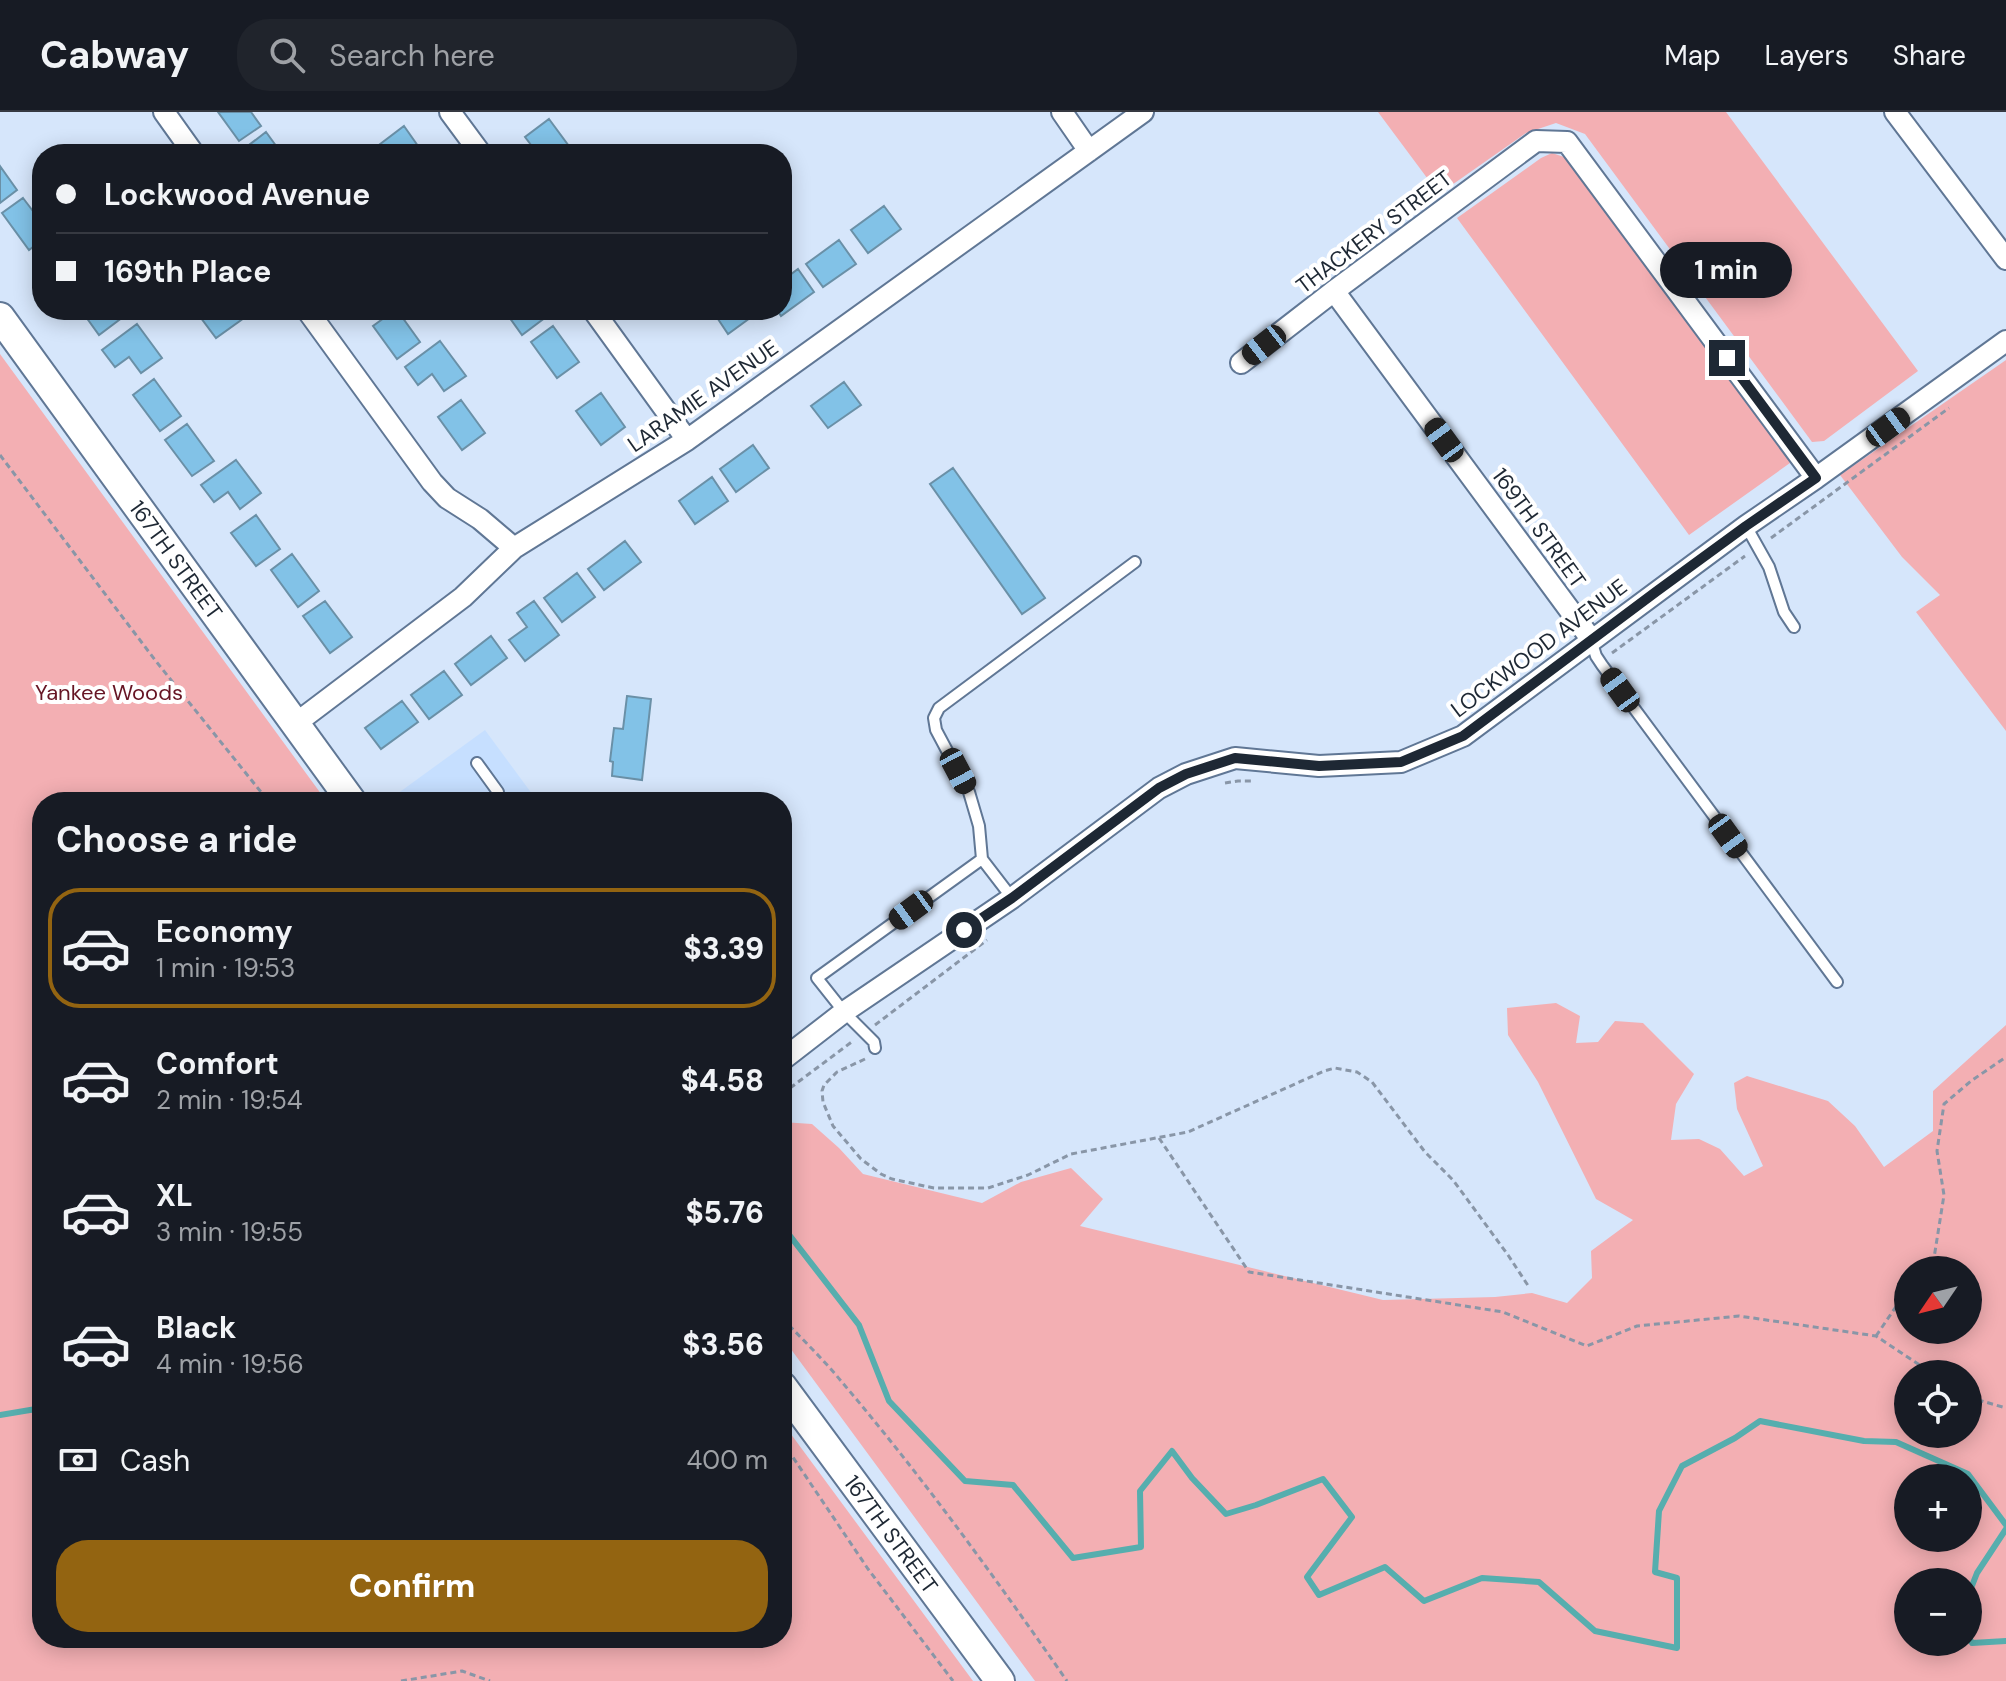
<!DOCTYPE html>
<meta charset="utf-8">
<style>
:root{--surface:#171b24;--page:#20242c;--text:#f1f3f6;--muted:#9ea1a6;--line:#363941;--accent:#936411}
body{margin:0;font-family:"DM Sans",sans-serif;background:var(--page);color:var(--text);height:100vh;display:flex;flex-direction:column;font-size:30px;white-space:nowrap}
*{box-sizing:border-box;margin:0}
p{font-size:26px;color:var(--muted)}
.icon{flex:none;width:44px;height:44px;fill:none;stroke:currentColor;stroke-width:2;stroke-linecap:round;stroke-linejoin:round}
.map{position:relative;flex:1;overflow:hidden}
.drawer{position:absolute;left:32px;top:680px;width:760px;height:856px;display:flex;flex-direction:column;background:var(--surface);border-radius:32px;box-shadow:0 4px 20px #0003}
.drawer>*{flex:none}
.top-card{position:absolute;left:32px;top:32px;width:760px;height:176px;border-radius:32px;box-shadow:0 4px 20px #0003;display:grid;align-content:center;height:176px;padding:0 24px;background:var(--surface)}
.needle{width:52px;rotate:235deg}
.fabs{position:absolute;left:1894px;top:1144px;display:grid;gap:16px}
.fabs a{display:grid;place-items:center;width:88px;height:88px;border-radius:50%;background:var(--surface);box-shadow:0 4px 20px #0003;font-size:40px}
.end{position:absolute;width:36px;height:36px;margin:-18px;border:10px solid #1e2834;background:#fff;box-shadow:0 0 0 4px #fff}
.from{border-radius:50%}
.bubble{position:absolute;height:56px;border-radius:28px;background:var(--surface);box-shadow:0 4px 20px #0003;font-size:26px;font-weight:800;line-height:56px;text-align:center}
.car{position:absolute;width:24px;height:48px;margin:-24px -12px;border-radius:10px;box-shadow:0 0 6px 2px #0007;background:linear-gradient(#222 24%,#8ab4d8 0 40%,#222 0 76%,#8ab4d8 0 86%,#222 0)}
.top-card b{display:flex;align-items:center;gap:28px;height:76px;font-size:30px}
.top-card b+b{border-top:2px solid var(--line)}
.top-card i{width:20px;height:20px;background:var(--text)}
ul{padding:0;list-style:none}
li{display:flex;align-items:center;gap:24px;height:120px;margin:0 16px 12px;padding:0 8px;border:4px solid transparent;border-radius:32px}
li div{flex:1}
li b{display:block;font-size:30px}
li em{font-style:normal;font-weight:800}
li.on{border-color:var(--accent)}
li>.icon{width:72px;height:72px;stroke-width:1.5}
h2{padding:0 24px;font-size:36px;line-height:96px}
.pay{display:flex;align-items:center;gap:20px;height:88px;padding:0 24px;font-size:30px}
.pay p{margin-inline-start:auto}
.primary-button{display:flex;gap:16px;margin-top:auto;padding:16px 24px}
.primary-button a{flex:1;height:92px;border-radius:32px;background:var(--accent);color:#fff;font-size:32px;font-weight:800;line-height:92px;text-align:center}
header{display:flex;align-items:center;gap:48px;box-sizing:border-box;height:112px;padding:0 40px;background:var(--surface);border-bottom:2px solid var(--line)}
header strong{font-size:38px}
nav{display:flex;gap:44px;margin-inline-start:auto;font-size:28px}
.search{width:560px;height:72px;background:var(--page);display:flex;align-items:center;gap:20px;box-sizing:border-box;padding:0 28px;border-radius:32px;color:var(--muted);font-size:30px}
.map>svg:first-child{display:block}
</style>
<header>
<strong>Cabway</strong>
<div class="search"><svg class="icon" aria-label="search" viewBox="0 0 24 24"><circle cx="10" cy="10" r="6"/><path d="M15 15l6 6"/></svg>Search here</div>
<nav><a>Map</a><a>Layers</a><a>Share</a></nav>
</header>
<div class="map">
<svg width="2006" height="1569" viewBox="0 0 2006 1569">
<rect width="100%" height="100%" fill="#d6e6fb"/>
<path fill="#c6dfff" d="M485 618 538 690H403L397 682Z"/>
<path fill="#f3afb3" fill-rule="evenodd" d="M1378 0H1726L1918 259 1824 329 1812 330 1585 22 1556 11 1526 21 1439 82Z
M1552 41 1567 46 1784 338 1790 351 1689 423 1457 106 1541 46Z
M0 242 327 690H42V1526H782V1310L973 1569H0Z
M2006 248V619L1916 500 1940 483 1902 445 1840 363Z
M1556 891 1580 904 1576 931 1598 930 1615 909 1643 911 1694 962 1676 992 1671 1028 1699 1027 1720 1037 1744 1064 1763 1054 1737 997 1734 971 1747 964 1828 989 1855 1014 1884 1055 1933 1019V979L2006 913V1569H1035L782 1225V1010L812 1012 839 1036 863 1062 982 1091 1021 1070 1071 1056 1103 1087 1080 1114 1383 1188 1495 1185 1532 1181 1567 1191 1592 1166 1591 1139 1633 1108 1596 1087 1538 970 1508 923 1507 896ZM1908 1158H1968V1218H1908ZM1908 1262H1968V1322H1908ZM1908 1366H1968V1426H1908ZM1908 1470H1968V1530H1908Z"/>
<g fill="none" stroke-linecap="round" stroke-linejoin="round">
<path stroke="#56aeae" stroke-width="6" d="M782 1120H787L859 1213 889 1289 965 1369 1013 1373 1073 1446 1141 1435 1140 1379 1172 1339 1192 1366 1226 1402 1256 1393 1323 1367 1352 1405 1307 1465 1319 1483 1385 1455 1424 1489 1482 1466 1539 1470 1595 1519 1677 1536V1466L1655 1460 1659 1399 1682 1354 1735 1326 1760 1309 1864 1329 1896 1330 1968 1362 2006 1413
M0 1303 42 1296
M1968 1484 1977 1461 2006 1417
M1968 1524 1972 1531 2006 1529"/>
</g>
<path fill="#82c2e7" stroke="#6a90a7" stroke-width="2" d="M218 0H251L261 14 239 29Z
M549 7 574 41 572 42H538L525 25Z
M404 14 418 34 406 42H373L371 39Z
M266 20 282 42H249L245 36Z
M0 54 17 78 0 91Z
M23 86 42 111V128L29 138 2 101Z
M884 94 901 117 868 141 851 118Z
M839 128 856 152 823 175 806 152Z
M798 157 814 180 781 204 777 198H782V169Z
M81 198H118L123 205 99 223Z
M195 198H249L251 201 216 226Z
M395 198H397L420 230 397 247 373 214Z
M504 198H541L546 205 522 223Z
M712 198H761L728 222Z
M137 212 162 246 141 261 129 245 115 255 102 238Z
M553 214 579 250 557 266 531 230Z
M440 229 466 264 444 279 432 262 418 273 405 255Z
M154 267 181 304 160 319 133 283Z
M844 270 861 293 828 316 811 294Z
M601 281 625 315 601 333 576 299Z
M461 288 485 321 462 338 438 305Z
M187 312 214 349 192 364 165 328Z
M753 333 769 356 736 380 720 357Z
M236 348 261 381 240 397 228 380 214 390 201 373Z
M953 356 1045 486 1022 502 930 372Z
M712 365 728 389 695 412 679 389Z
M256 403 280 437 256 454 231 421Z
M625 429 641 450 604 478 588 457Z
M292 442 319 479 298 495 271 458Z
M577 461 595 485 562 510 544 486Z
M325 489 352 525 330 541 303 504Z
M534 489 559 523 525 549 509 528 527 515 517 501Z
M491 524 507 546 471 573 455 552Z
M444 559 462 583 429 607 411 583Z
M627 584 651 587 642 668 612 664 613 650 610 649 614 616 623 617Z
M402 589 418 610 381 637 365 616Z"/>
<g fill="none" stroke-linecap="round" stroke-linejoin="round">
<g stroke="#607795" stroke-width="14">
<path id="lane" d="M1746 414 1769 455 1784 500 1794 515
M1591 528 1596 544 1602 553 1837 870
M477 651 498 680
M982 747 979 714 969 680 936 618 934 606 939 596 1135 450
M875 936 874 930 844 900 817 866 982 747 1012 786"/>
</g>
<g stroke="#607795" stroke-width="24">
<path id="street" d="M164 0 194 42
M450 0 481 42
M1062 0 1089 39
M1895 0 2006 147
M1334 179 1591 527
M307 198 432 370 447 386 480 407 514 436
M593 198 687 328
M1241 251 1334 179 1536 29 1567 30 1816 366
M295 612 463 485 514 436 687 328 1143 0
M782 948 844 900 1012 786 1159 676 1186 662 1235 646 1319 654 1401 650 1463 624 1746 414 1816 366 2006 229"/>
</g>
<g stroke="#607795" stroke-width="32">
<g id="secondary">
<path id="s1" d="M0 205 352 690"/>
<path id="s2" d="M782 1274 1000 1569"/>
</g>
</g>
<path stroke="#8996a7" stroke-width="3" stroke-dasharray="6 4" stroke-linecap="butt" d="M0 343 155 548 269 690
M1771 426 1949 296
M1612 541 1745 444
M1225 671 1238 669H1253
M875 913 987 828
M865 947 837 960 824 973 822 979 823 990 833 1014 861 1047 881 1062 892 1067 934 1076H988L1028 1063 1071 1042 1188 1020 1324 959 1335 956 1357 960 1372 970 1425 1040 1453 1068 1508 1143 1529 1175
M782 982 853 929
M1159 1026 1249 1160 1503 1200 1587 1234 1637 1214 1739 1204 1876 1224 1933 1262
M1924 1158 1934 1146 1944 1083 1937 1039 1944 992 1971 969 2006 945
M782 1206C802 1227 823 1247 841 1269 922 1364 996 1467 1067 1569
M1876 1224 1908 1177
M1968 1285 2006 1296
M782 1329 868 1457 953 1569
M401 1569 462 1559 490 1569"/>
<use href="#lane" stroke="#fff" stroke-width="10"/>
<use href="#street" stroke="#fff" stroke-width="20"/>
<use href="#secondary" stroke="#fff" stroke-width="28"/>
</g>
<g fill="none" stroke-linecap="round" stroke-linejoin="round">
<path stroke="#1e2834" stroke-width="10" d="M964 818 1012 786 1159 676 1186 662 1235 646 1319 654 1401 650 1463 624 1657 479 1746 414 1816 366 1727 246"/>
</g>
<g text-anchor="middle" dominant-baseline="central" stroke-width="8" stroke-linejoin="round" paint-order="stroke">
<g font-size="22" fill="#1e2834" stroke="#fff">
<text transform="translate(1374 120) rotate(-37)">THACKERY STREET</text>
<text transform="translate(703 284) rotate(-35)">LARAMIE AVENUE</text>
<text transform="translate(1539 416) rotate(54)">169TH STREET</text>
<text stroke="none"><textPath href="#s1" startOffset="300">167TH STREET</textPath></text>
<text transform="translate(1539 536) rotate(-37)">LOCKWOOD AVENUE</text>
<text stroke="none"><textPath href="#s2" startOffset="184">167TH STREET</textPath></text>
</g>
<g font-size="22" fill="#661524" stroke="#fff">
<text x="109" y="580">Yankee Woods</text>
</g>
</g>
</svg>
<div class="fabs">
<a><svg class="needle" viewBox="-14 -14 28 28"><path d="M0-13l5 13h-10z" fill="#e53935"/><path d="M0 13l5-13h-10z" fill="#9ea1a6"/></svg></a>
<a><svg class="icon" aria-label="locate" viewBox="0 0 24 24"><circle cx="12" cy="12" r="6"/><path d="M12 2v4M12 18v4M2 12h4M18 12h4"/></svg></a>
<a>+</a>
<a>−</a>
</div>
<i class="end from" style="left:964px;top:818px"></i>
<i class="end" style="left:1727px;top:246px"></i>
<div class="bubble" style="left:1660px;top:130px;width:132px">1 min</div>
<i class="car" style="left:1264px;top:233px;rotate:232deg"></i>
<i class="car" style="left:1888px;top:315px;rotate:54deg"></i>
<i class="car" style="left:1444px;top:328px;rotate:324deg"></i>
<i class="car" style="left:1620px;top:578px;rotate:324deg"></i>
<i class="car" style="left:958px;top:659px;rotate:152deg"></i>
<i class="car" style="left:1728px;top:724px;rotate:144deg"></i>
<i class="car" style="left:911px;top:798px;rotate:234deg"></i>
<div class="top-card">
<b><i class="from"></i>Lockwood Avenue</b>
<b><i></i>169th Place</b>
</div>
<section class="drawer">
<h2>Choose a ride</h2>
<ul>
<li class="on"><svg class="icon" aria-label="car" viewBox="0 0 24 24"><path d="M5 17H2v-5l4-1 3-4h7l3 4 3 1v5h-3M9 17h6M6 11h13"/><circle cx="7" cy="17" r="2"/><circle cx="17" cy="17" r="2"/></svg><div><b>Economy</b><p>1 min · 19:53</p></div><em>$3.39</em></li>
<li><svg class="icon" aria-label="car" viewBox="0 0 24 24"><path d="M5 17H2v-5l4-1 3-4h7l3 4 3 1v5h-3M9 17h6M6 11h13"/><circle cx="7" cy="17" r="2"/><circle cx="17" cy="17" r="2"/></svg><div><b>Comfort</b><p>2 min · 19:54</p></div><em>$4.58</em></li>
<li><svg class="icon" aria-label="car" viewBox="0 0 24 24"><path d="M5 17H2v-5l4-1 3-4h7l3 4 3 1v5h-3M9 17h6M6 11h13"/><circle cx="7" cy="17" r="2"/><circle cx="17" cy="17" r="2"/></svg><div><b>XL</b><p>3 min · 19:55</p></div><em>$5.76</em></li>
<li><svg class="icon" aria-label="car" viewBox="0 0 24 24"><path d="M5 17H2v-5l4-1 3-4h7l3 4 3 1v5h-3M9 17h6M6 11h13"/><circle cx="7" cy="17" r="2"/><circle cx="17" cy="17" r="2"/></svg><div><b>Black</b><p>4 min · 19:56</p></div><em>$3.56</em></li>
</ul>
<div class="pay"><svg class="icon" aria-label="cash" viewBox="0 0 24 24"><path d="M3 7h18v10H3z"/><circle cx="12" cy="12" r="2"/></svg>Cash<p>400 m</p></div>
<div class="primary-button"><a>Confirm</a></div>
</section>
</div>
